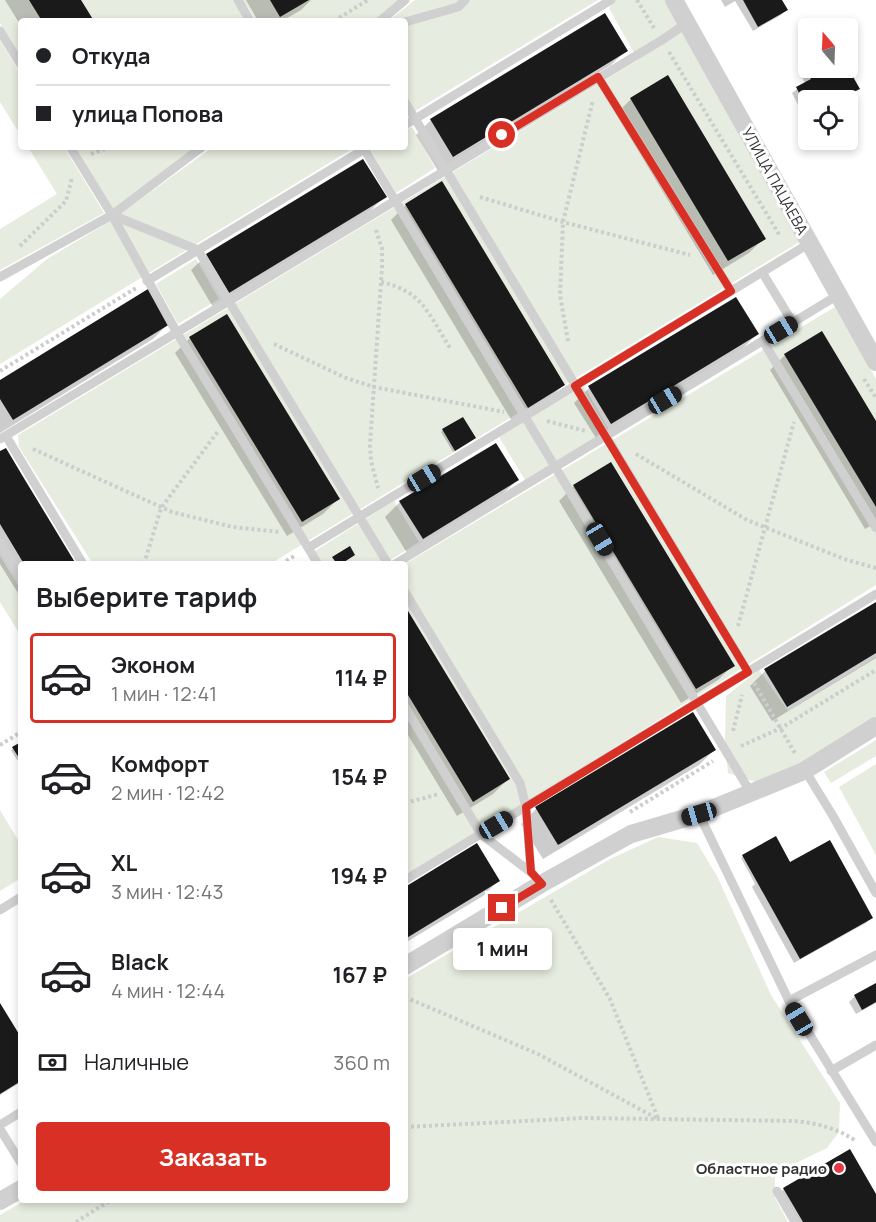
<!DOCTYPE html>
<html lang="ru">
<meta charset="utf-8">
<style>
:root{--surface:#fff;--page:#f2f2f2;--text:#202124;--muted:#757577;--line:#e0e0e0;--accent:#d93025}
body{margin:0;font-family:Manrope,sans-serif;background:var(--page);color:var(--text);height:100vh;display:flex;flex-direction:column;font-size:22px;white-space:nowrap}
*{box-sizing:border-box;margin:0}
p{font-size:20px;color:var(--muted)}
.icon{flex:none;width:33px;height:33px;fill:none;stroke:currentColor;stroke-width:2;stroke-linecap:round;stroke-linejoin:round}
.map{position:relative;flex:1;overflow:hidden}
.drawer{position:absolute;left:18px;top:561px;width:390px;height:642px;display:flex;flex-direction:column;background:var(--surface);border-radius:6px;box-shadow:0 3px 9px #0003}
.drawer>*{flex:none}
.guide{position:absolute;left:18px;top:18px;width:390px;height:132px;border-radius:6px;box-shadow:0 3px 9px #0003;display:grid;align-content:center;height:132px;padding:0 18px;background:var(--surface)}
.needle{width:39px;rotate:341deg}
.controls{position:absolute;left:798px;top:18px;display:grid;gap:12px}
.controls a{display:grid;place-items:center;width:60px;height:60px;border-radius:6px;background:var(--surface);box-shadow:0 3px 9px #0003;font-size:30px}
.end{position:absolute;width:27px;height:27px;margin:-14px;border:8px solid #d93025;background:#fff;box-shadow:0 0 0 3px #fff}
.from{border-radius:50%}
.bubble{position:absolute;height:42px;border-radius:6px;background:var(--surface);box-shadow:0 3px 9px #0003;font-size:20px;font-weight:700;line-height:42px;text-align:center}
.car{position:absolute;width:18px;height:36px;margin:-18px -9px;border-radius:8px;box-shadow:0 0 4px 2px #0007;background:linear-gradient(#222 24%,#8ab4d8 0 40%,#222 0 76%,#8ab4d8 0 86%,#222 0)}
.guide b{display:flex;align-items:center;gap:21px;height:57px;font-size:22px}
.guide b+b{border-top:2px solid var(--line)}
.guide i{width:15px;height:15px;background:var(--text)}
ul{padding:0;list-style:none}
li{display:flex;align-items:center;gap:18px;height:90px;margin:0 12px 9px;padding:0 6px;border:3px solid transparent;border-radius:6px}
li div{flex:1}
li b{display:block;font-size:22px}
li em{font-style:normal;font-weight:700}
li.current{border-color:var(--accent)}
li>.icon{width:54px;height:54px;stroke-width:1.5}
h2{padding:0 18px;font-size:27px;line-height:72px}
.pay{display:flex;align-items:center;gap:15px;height:66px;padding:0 18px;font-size:22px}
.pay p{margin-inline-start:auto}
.button{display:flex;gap:12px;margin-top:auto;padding:12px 18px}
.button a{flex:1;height:69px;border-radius:6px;background:var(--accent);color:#fff;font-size:24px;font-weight:700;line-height:69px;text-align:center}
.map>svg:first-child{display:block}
</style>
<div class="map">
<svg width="876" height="1222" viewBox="0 0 876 1222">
<rect width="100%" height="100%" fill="#fff"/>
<path fill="#e6ecdf" d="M0 0H234L247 21H21V58L0 23Z
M243 0H399L374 21H256Z
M415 0H598L405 117V21H388Z
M615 0H669L801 241 270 564H93L19 447 18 435 638 60 609 8Z
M0 40 21 75V136L0 102Z
M412 127 435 168 396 193 371 151 378 147H405V131Z
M28 147H64L104 213 0 270V229L57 194Z
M74 147H196L112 211Z
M213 147H355L0 364V299L47 259 109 222Z
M196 259 219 299 178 324 156 284Z
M835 307 876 379V585L405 877V564Z
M584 386 609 430 525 480 499 437Z
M394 501 419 542 384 564H323L315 551Z
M0 556 21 590V636L0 602Z
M876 657V721L807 765 759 783 728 773 725 742 726 696 759 670 788 711Z
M876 740V756L831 783 824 772Z
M876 764V855L839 787Z
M0 810 21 845V878L0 891Z
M658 837 697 843 717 876 771 995 840 1103 839 1132 827 1148 775 1173V1198L788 1222H0V1215L26 1200H405V979L610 859Z"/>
<path fill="#0003" d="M5 0H79L92 21H21V26Z
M246 0H311L301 10 282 21H258Z
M721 0H781L786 9 781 15 753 31 735 1 725 7Z
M626 50 611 65 438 171 416 135 431 120Z
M809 68H847L858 88 840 100H808V117L805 119 792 93 805 83 801 75Z
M631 99 764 238 749 253 713 275 616 114Z
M363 161 385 196 370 211 213 307 191 270 207 255Z
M406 205 564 384 549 399 512 421 391 220Z
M736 299 757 334 742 349 596 438 574 403 589 388Z
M168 324 153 339 0 433V382Z
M190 338 338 499 323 514 287 536 175 353Z
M785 355 876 424V523L865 529 770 370Z
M443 430 472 440 453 452 441 432Z
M0 453 75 564H21V598L0 564Z
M517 480 502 495 407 553 385 517 400 502Z
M574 486 733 665 718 680 681 703 559 501Z
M876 603V658L772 721 750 686 765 671Z
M405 609 508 779 493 794 457 816 405 730Z
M21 743V758L17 760 11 750Z
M714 750 699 765 543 859 521 824 536 809Z
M743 856 790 864 871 918 866 923 794 963 752 887 755 884 741 858Z
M498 881 483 896 405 943V889Z
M876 985V1003L856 1014 849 1002 855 996Z
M0 1006 19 1036 21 1035V1082L0 1095Z
M784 1189 876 1197V1222H795L779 1194Z"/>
<path fill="#1a1a1a" d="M29 0H81L94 21H42Z
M270 0H309L280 17Z
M743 0H782L788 10 758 27Z
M605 13 628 51 453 157 430 119Z
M808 66 848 68 860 89 837 100H808V110L796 87 811 79 805 68Z
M668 75 766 239 728 261 630 98Z
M363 159 387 197 229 293 206 254Z
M442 181 565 385 528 408 405 204Z
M148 289 170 324 13 420 0 399V380Z
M736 297 759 334 611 424 588 386Z
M227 314 340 499 302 522 189 337Z
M822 331 876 421V507L784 354Z
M463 417 476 438 455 451 442 429Z
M496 443 519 480 423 539 399 501Z
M6 448 22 475 76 564H24L0 524V451Z
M611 462 735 666 696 689 573 485Z
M350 546 355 555 341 564H337L332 557Z
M876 602V653L787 707 764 669Z
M405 606 510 779 473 802 405 690Z
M693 712 716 750 558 845 535 807Z
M21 742V761L12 747Z
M776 836 790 862 830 840 873 918 800 959 742 855Z
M477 843 500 881 405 939V887Z
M876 983V1002L862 1010 854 995Z
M0 1003 19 1034 21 1033V1081L0 1094Z
M850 1149 876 1194V1222H803L783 1188Z"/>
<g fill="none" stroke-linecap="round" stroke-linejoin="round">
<path stroke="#cdcdcd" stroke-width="4" stroke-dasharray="3 3" stroke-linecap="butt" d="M637 0 654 28
M334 21 368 0
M669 52 780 236
M91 154 110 147
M480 197 563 222 690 255
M376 230 382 249V267L370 445 371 461 378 488
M20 246 66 201 72 178
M381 282C423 291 429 315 450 348
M568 341 560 295 563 222 593 100
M274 344 346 378 374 387 504 412
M0 371 136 288
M864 379 876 398
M547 421 586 431
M33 449 172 512 233 527 280 532
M636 454 747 520 844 559 876 568
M144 564 161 508 219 430
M281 564 296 555
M738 626 794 422
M754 683 796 755
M733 731 742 695
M0 745 21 732
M741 746 781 728 876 670
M405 803 439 794
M630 812 713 761
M551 900 610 999 658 1118
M405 997 538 1054 658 1119
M405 1127 584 1118 794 1121C816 1123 837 1128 856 1141
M76 1222 111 1200"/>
<path stroke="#d0d0d0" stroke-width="9" d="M238 0 250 21
M380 21 405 0
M405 22 458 7 465 0
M0 31 21 65
M598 77 731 291
M405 102 748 672
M405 125 611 0
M70 147 112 215 177 333 318 564
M363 147 751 793
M112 215 198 250 388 564
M762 272 793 323
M0 277 112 215 202 147
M147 281 368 147
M763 341 876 528
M6 436 83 564
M0 439 662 40 687 23
M0 543 21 577
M308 548 810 243
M395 564 838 295
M405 592 520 783 526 807 531 872
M405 707 481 834 533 874
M809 777 833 816 876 893
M699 814 789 1001 876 1142
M405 880 876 594
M0 910 21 897
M789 1001 876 955
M831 1071 876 1045
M0 1125 21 1112
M0 1129 21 1163
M777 1191 795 1222"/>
<path stroke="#d0d0d0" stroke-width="18" d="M674 0 876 362
M405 966 541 884 631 834 699 814 804 771 876 726
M0 1201 21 1189"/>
</g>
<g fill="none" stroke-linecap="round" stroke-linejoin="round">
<path stroke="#d93025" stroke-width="8" d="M502 135 598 77 731 291 575 386 748 672 526 807 531 872 542 884 502 908"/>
</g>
<circle fill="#e63946" stroke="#fff" stroke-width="2" cx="839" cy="1168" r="6"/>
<g text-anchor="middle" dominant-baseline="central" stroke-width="6" stroke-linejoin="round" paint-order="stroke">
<g font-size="15" fill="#333" stroke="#fff">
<text transform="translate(775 181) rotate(61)">УЛИЦА ПАЦАЕВА</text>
</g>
<g font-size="15" font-weight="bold" fill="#333" stroke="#fff" text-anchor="end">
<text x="827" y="1168">Областное радио</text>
</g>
</g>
</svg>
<div class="controls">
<a><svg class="needle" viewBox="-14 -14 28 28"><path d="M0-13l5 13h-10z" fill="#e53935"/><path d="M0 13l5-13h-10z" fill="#757577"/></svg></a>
<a><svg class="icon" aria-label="locate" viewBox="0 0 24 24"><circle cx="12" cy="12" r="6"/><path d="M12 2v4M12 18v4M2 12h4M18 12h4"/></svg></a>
</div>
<i class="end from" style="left:502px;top:135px"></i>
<i class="end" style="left:502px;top:908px"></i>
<div class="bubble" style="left:453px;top:928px;width:99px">1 мин</div>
<i class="car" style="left:781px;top:330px;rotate:59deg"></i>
<i class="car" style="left:665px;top:400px;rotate:59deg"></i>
<i class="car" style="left:424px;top:478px;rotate:59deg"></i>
<i class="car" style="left:600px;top:539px;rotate:149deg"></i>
<i class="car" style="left:699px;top:814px;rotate:254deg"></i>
<i class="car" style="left:496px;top:825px;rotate:59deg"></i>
<i class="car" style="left:799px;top:1019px;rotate:329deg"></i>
<div class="guide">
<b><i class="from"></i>Откуда</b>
<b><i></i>улица Попова</b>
</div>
<section class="drawer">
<h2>Выберите тариф</h2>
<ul>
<li class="current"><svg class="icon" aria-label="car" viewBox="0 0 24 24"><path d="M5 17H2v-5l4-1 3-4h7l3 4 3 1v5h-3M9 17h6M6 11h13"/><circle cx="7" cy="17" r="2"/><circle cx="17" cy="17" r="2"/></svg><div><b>Эконом</b><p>1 мин · 12:41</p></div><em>114 ₽</em></li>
<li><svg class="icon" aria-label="car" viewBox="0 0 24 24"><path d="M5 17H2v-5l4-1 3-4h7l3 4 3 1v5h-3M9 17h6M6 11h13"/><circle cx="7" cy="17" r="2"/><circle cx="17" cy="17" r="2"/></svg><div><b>Комфорт</b><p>2 мин · 12:42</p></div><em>154 ₽</em></li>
<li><svg class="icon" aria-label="car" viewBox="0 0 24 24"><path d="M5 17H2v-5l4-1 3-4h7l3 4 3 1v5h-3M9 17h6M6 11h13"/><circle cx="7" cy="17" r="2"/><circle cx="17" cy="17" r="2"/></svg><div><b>XL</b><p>3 мин · 12:43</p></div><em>194 ₽</em></li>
<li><svg class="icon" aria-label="car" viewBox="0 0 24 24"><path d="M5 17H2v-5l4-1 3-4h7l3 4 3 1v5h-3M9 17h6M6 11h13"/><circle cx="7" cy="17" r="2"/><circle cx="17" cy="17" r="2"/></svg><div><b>Black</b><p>4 мин · 12:44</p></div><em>167 ₽</em></li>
</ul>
<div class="pay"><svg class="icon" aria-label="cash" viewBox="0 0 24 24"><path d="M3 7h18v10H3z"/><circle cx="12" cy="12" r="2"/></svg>Наличные<p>360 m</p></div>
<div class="button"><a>Заказать</a></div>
</section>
</div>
